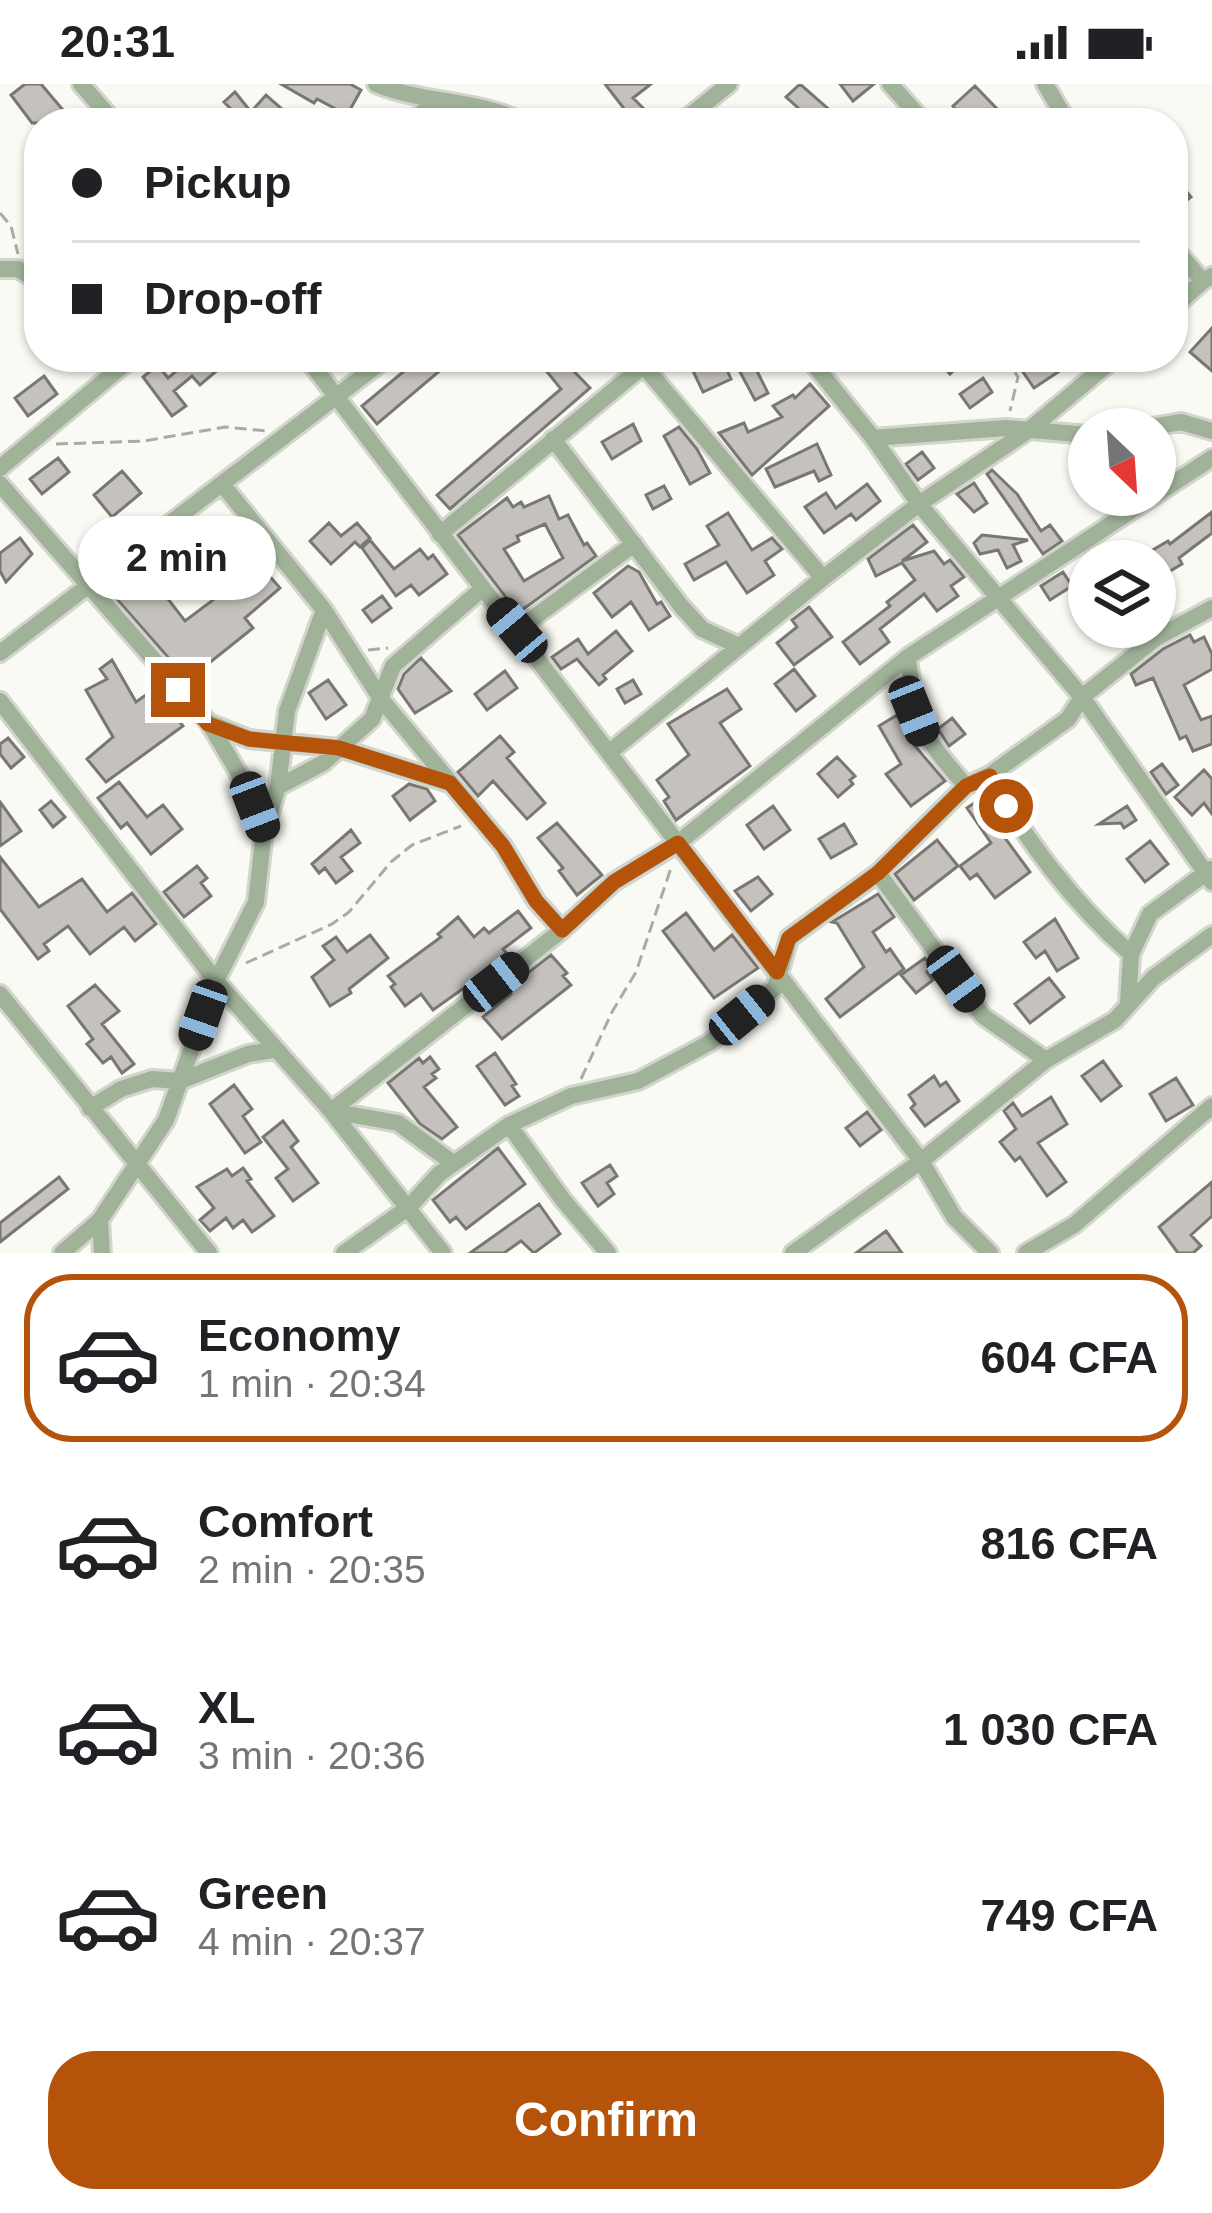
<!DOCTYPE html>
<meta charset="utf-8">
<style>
:root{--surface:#fff;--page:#f6f6f6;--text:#202124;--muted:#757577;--line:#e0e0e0;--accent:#b45309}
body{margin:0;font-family:Arial,sans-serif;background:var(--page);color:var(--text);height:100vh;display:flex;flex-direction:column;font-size:45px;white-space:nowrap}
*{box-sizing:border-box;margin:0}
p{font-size:39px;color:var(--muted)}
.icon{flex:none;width:66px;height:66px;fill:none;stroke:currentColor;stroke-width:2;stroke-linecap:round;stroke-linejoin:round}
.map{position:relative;height:1169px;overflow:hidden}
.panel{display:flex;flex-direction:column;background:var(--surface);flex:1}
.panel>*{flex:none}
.guide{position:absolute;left:24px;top:24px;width:1164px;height:264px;border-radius:48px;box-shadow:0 3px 9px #0004;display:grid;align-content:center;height:264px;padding:0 48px;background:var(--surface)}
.needle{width:78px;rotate:155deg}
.controls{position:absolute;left:1068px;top:324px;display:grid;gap:24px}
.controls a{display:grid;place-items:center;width:108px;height:108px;border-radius:50%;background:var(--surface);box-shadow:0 3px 9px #0004;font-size:60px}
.end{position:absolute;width:54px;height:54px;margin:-27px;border:15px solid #b45309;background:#fff;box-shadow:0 0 0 6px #fff}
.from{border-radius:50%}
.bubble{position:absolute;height:84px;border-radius:42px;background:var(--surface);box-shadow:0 3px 9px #0004;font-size:39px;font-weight:600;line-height:84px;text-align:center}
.car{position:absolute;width:36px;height:72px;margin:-36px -18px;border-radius:15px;box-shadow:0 0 9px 3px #0007;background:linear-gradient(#222 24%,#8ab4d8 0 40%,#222 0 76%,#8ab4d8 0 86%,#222 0)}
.guide b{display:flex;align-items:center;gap:42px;height:114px;font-size:45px}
.guide b+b{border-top:3px solid var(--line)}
.guide i{width:30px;height:30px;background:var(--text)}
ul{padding:21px 0 0;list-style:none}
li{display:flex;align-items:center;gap:36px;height:168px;margin:0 24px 18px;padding:0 24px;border:6px solid transparent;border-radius:48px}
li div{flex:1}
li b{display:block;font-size:45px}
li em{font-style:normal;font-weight:600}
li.active{border-color:var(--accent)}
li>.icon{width:108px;height:108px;stroke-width:1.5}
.action{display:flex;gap:24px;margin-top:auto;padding:24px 48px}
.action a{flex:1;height:138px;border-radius:48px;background:var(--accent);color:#fff;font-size:48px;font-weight:600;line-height:138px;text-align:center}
.status{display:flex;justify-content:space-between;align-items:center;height:84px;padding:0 60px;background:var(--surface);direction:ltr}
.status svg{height:33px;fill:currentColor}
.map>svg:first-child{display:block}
</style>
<div class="status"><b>20:31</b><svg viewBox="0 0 49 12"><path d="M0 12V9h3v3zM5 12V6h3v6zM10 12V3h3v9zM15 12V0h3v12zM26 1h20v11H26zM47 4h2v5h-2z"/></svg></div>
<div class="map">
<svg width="1212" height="1169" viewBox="0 0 1212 1169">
<rect width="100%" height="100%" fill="#f9faf3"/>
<path fill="#c5c2bd" stroke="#797772" stroke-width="3" fill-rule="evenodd" d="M25 0H41L74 39H32L11 11Z
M281 0H350L361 6 347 31 317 15 314 19Z
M605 0H651L633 14 658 39H620L629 31Z
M800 0 832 28 822 39H815L786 13Z
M840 0H874L853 17Z
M975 2 1002 30 992 39H968L953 22Z
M235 8 251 28 266 11 298 39H241L243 37 224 18Z
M1173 91 1191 113 1173 127Z
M1212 244V287L1190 268Z
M193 273H233L200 301 192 292 174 307 186 322 172 332 143 293 158 281 168 294Z
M421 273H456L377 340 362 322Z
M535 273H560L590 304 450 425 437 411 561 305Z
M721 273 731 295 703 308 693 287Z
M934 273H967L950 290Z
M1038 273H1048L1058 288 1034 304 1021 285Z
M754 281 768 309 755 316 740 288Z
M44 292 57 310 28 332 15 314Z
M983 294 992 308 970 324 960 310Z
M810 300 829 322 752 391 719 349 744 339 748 348 782 333 773 322 793 311 795 314Z
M633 340 641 357 612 375 602 358Z
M679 343 697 365 710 389 690 400 664 352Z
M817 360 831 391 819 397 814 387 775 403 766 385Z
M922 368 934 384 918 396 906 380Z
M58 374 69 388 42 410 30 395Z
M992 386 1017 410 1041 447 1050 441 1062 457 1043 470 987 390Z
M122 387 141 409 112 433 94 411Z
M974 399 987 419 974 428 957 410Z
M867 400 880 417 856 436 851 430 824 449 805 423 826 409 836 424Z
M664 402 671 415 653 425 646 411Z
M549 412 559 435 568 431 584 461 587 459 596 472 518 529 458 451 507 414 513 423 521 418 524 423ZM545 440 563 474 524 497 504 465 519 457 517 452Z
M1212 428V449L1179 474 1182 480 1155 496V477H1134L1168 457 1170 460Z
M728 429 752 466 772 454 782 465 765 477 774 491 747 509 726 478 694 496 685 480 719 461 707 442Z
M329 439 341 452 357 439 370 454 360 463 355 458 331 480 310 457Z
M913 441 927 458 902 477 934 467 944 480 950 476 964 493 951 502 958 512 937 527 924 510 880 545 889 558 860 580 843 558 890 522 887 518 915 496 902 479 876 492 868 475Z
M982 451 1028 456 1013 461 1021 477 1007 484 998 466 980 470 974 459Z
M20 454 32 470 6 498 0 487V469Z
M185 455 209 483 188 499 181 489 161 506 185 537 260 481 280 504 245 534 253 544 188 596 116 514 167 476 163 471Z
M370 456 394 485 420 465 428 475 433 471 447 490 419 511 411 501 396 512 362 464Z
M628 482 639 488 657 520 661 518 670 532 649 546 631 518 612 533 594 509Z
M1063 488 1072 502 1050 516 1041 502Z
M382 512 391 524 372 538 363 526Z
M809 523 832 553 794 581 777 559 797 543 792 536Z
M616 547 632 567 603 591 606 595 599 601 577 575 561 585 552 573 578 555 588 570Z
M1190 551 1194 558 1204 553 1212 570V585L1184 601 1201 636 1212 632V660L1193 667 1186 652 1180 655 1153 594 1136 601 1131 590 1163 565Z
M421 574 451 607 415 629 398 605 404 590Z
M112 576 136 618 154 605 183 642 106 698 87 675 113 653 86 606 107 595 100 585Z
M794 585 815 612 796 627 775 600Z
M505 587 517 604 487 626 475 610Z
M328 596 346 621 326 635 309 609Z
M633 596 641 610 625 619 617 605Z
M727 605 741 625 720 639 750 682 676 736 664 717 669 713 657 696 689 671 668 640Z
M897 631 915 662 945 697 911 722 886 690 901 680 879 642Z
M952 634 965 650 949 662 938 645Z
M500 652 514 668 507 674 545 719 527 735 493 697 478 712 458 688Z
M8 654 24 673 11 684 0 670V660Z
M837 673 855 692 850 696 853 700 838 713 818 690Z
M1162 680 1178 701 1166 710 1151 688Z
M1204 686 1212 695V730L1204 719 1192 731 1175 713Z
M119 698 147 733 163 721 182 745 151 770 127 739 121 744 98 714Z
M409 700 427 705 435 717 410 736 393 712Z
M986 711 1001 735 994 739 1030 788 995 814 977 790 970 795 960 782 991 759 967 724Z
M51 717 65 733 53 743 40 726Z
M0 718 21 747 0 762Z
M773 722 790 746 764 765 747 741Z
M1127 722 1136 736 1124 744 1121 739 1099 740Z
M557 739 602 791 577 811 559 787 563 784 538 754Z
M844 740 856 760 831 774 819 755Z
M351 746 360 759 341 773 352 787 336 799 325 784 319 789 312 780Z
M937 756 958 782 914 816 895 790Z
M1150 757 1168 780 1145 798 1127 775Z
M0 773 39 823 82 795 107 828 132 809 156 840 135 857 124 843 90 870 68 842 44 860 49 867 38 875 0 825Z
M197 782 207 794 201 799 211 812 184 833 164 808Z
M758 793 772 810 751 827 735 807Z
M878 810 894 833 873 848 886 868 890 865 904 885 840 933 826 915 864 883 837 839 832 838Z
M518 827 531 844 503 865 509 872 433 926 421 910 405 922 391 903 395 900 388 892 441 853 438 850 458 833 474 853 484 844 489 849Z
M686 829 714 866 732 851 758 884 714 914 663 847Z
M1055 835 1078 874 1057 887 1045 867 1036 874 1024 858Z
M370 851 388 874 349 905 351 909 330 922 312 893 334 876 323 862 336 853 347 868Z
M551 871 567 889 563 892 571 901 502 955 483 933 511 910 507 905Z
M925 874 932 884 927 888 933 896 916 909 901 891Z
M1049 894 1064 913 1030 939 1015 920Z
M95 901 119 927 102 940 134 980 122 989 111 973 103 979 87 960 93 955 68 922Z
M495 969 516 1000 512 1002 519 1012 505 1021 477 982Z
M430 973 439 985 432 990 436 994 424 1003 457 1043 442 1055 420 1040 388 999 419 974 423 979Z
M1103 977 1121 1002 1101 1017 1082 992Z
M934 992 940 1002 946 998 959 1017 925 1042 911 1024 915 1020 909 1011Z
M1176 994 1193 1021 1166 1037 1150 1010Z
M234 1001 252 1025 243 1032 261 1058 245 1069 210 1020Z
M1051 1013 1067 1040 1038 1059 1066 1098 1047 1112 1020 1073 1015 1077 1000 1058 1016 1045 1004 1027 1013 1019 1022 1032Z
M867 1028 881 1046 860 1062 846 1044Z
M283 1037 298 1057 291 1063 318 1099 293 1117 276 1094 288 1085 263 1053Z
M498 1064 525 1100 466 1145 456 1133 450 1138 433 1116Z
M610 1081 617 1092 607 1099 614 1110 598 1122 582 1099Z
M243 1084 251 1095 247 1097 274 1132 252 1148 243 1136 233 1144 226 1134 210 1147 200 1136 214 1124 197 1103 227 1085 232 1092Z
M59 1093 68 1105 0 1158V1139Z
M1212 1098V1132L1191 1151 1201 1162 1193 1169H1178L1159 1143Z
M539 1120 560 1150 534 1169 521 1157 504 1169H470Z
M886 1147 902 1169H856Z"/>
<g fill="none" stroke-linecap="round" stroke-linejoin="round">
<g stroke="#d3d4ce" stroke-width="22">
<path id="minor" d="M81 0 115 39
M376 0C425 20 478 15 525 39
M890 0 925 39
M1045 0 1068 39
M412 39 435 16
M681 39 729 0
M1173 163 1203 197 1212 192
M0 185H18L39 198
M1173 224 1203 197
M306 273 921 1077 954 1133 990 1169
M808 273 873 354 919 420 1082 613 1212 798
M643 281 823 494
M1141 345 1181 338 1212 347
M873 354 1006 344 1089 351
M553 355 681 522 702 545 739 562
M0 384 133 273
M0 400 209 639 245 700 264 746
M222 400 324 526 381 615 503 762 536 817 562 846
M440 450 654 273
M517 546 634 460
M0 569 388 273
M908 573C915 641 921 650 966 702
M0 617 216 897 331 1027 443 1169
M209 639 249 655 339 664 449 699
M611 667 823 494 919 420 1029 346 1116 273
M990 691C1024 755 1076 822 1131 870
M278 703 323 679 372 635 393 582 482 505
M878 789 983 932 1046 976
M0 910 209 1169
M1128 920 1131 870 1150 830 1211 785
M90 1024 121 1005 152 995 180 997 248 970 273 966
M331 1027 562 846 614 798 678 759 908 573 1212 374
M331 1027 398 1039 453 1079
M509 1041 563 1116 608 1169
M100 1136 102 1169
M62 1169 100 1136 166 1036 216 897 256 818 264 747 278 703 287 627 324 526
M344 1169 409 1123 439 1090 509 1041 571 1012 638 997 709 959 775 904 789 854 878 789 966 702 990 691 1068 635 1082 613 1156 554 1212 524
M793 1169 921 1077 1046 976 1115 936 1153 894 1212 851
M1026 1169 1074 1141 1212 1022"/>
</g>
<path stroke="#aaaba6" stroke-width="3" stroke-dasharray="12 6" stroke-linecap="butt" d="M0 129 11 142 18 170
M1005 273 1018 293 1010 327
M56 360 144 357 225 343 266 347
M368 566 388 564
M246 879 332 840 349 828 391 778 412 761 461 742
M581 995 612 928 636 888 671 784"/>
<use href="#minor" stroke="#a0b399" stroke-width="16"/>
</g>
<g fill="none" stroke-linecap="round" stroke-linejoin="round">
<path stroke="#b45309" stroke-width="15" d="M178 606 208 640 249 655 339 664 450 699 503 762 536 817 562 846 614 798 678 759 777 888 789 854 878 789 966 702 990 692 1006 722"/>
</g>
</svg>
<div class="controls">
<a><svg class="needle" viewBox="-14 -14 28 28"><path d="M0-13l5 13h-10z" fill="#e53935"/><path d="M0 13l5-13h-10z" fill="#757577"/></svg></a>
<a><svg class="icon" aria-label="layers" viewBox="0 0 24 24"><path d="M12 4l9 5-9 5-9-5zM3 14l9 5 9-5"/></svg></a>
</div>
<i class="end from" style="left:1006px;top:722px"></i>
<i class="end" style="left:178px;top:606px"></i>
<div class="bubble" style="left:78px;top:432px;width:198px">2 min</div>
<i class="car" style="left:517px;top:546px;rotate:320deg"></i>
<i class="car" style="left:914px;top:627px;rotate:158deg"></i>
<i class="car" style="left:255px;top:723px;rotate:159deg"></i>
<i class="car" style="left:956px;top:895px;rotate:144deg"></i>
<i class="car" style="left:496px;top:898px;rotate:52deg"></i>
<i class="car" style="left:203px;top:931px;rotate:199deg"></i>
<i class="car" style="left:742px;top:931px;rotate:51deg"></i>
<div class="guide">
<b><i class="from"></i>Pickup</b>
<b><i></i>Drop-off</b>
</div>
</div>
<section class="panel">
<ul>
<li class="active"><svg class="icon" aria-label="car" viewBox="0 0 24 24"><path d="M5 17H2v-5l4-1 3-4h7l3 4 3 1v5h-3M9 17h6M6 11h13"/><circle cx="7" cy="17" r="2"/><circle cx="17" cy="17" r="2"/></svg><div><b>Economy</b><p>1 min · 20:34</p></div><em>604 CFA</em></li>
<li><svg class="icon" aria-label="car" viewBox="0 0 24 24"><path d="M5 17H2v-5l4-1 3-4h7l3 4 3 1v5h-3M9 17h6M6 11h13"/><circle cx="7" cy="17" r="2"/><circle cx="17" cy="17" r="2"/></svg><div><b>Comfort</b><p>2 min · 20:35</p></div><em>816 CFA</em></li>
<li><svg class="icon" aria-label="car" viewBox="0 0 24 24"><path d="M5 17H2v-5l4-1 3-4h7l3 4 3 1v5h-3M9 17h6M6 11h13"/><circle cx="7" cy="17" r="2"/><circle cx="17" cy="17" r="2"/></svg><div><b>XL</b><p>3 min · 20:36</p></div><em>1 030 CFA</em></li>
<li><svg class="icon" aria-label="car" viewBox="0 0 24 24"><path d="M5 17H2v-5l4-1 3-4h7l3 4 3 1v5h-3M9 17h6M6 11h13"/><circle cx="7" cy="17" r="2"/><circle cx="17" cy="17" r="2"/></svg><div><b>Green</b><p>4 min · 20:37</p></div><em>749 CFA</em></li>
</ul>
<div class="action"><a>Confirm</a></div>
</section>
